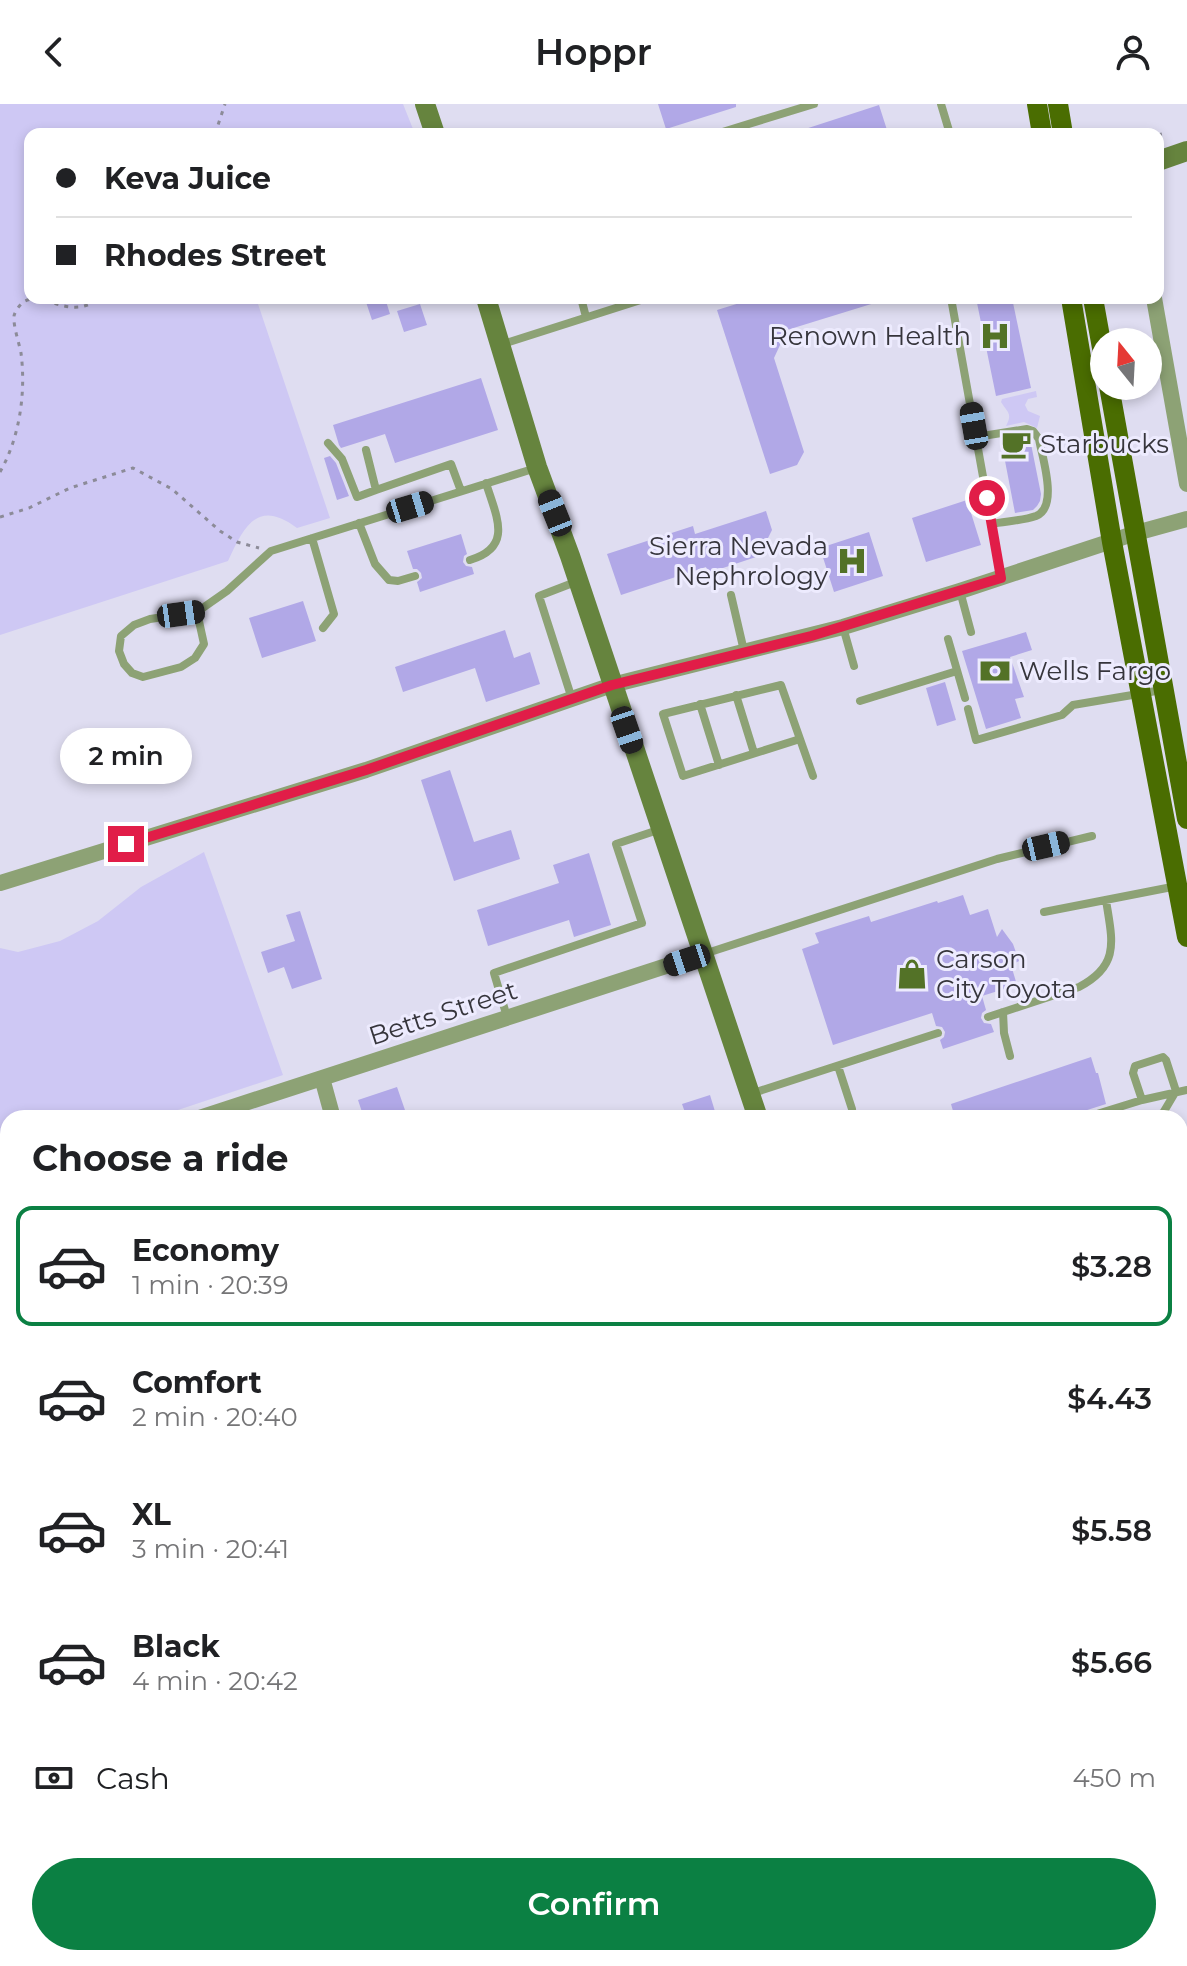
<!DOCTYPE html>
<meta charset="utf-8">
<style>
:root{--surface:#fff;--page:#f6f6f6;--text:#202124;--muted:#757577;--line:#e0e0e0;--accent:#0b8043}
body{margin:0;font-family:Montserrat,sans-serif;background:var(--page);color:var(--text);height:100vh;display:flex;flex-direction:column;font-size:30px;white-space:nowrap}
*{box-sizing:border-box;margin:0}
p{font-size:26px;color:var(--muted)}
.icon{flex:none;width:44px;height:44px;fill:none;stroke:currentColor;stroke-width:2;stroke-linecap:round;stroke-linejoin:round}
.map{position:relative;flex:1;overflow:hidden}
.details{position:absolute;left:0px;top:1006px;width:1188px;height:856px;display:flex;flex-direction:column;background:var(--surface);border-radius:24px 24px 0 0;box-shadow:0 4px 12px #0003}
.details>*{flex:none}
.hud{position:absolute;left:24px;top:24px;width:1140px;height:176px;border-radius:16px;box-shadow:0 4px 12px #0003;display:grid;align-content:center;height:176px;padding:0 32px;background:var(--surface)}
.needle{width:52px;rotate:342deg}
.controls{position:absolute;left:1090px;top:224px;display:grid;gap:16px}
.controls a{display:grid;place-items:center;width:72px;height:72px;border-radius:50%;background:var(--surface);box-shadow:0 4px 12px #0003;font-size:40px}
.end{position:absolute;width:36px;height:36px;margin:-18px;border:10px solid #e11d48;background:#fff;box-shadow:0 0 0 4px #fff}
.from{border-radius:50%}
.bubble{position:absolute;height:56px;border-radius:28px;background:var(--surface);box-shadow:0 4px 12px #0003;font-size:26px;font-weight:600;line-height:56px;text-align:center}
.car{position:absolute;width:24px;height:48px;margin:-24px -12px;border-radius:10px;box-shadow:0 0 6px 2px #0007;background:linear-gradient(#222 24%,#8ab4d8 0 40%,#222 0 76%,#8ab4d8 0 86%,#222 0)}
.hud b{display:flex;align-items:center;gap:28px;height:76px;font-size:30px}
.hud b+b{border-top:2px solid var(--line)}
.hud i{width:20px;height:20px;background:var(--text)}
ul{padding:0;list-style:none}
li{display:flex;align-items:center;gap:24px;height:120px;margin:0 16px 12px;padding:0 16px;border:4px solid transparent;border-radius:16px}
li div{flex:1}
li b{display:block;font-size:30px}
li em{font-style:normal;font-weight:600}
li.current{border-color:var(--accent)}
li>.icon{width:72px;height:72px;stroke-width:1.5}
h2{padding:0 32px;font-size:36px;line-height:96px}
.pay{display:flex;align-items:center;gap:20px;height:88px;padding:0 32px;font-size:30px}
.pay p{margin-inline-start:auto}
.cta{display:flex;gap:16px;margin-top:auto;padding:16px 32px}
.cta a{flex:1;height:92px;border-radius:48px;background:var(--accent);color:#fff;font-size:32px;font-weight:600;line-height:92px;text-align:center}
header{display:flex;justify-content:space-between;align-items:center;height:104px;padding:0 32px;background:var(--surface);font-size:36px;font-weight:600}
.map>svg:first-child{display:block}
</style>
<header><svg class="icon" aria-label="back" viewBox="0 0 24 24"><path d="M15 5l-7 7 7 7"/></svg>Hoppr<svg class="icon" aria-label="person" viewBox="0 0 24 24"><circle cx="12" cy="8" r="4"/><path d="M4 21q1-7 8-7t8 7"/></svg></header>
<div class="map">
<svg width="1187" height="1862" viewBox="0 0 1187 1862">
<rect width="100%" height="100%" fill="#dfddf1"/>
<path fill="#cec8f4" d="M0 0H403L415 30H30V194H256L330 414 297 424C257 394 244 423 228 457L0 531Z
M1036 287 1037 293 1028 295 1025 301 1028 307 1040 312 1037 324 1024 318 1006 322C1013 309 1007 308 1001 298L1002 295Z
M204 748 283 971 154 1014H8V1063L0 1065V844L18 848 60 837 98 817 141 783Z
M0 1468 8 1472V1558L0 1568Z"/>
<path fill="#b1a8e7" d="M658 0H736V3L666 25Z
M879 1 887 26 874 30H797L796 28Z
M377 194H385L390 210 372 216 366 198Z
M756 194H880L881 197 787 226 774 254 804 348 797 361 770 370 717 206Z
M976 194H1012L1031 284 996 292Z
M420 200 427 221 404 228 397 207Z
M481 274 498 326 395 359 385 330 341 344 339 341 333 321Z
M1026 332 1030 335 1041 390 1040 397 1037 402 1033 406 1015 409 1001 336Z
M330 352 336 359 349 392 337 396 324 354Z
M967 396 981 441 926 458 912 414Z
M766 407 772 426 759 452 708 469 706 463 621 491 607 450 693 422 695 430Z
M869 428 883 472 834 488 820 444Z
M461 430 467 450 464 452 463 458 466 462 472 463 474 470 420 488 417 478 422 474 421 469 417 465H413L407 447Z
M303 497 316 537 262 554 249 514Z
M505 526 514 554 530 548 540 580 486 598 475 564 403 588 395 563Z
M1026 528 1032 546 1010 553 1024 593 1015 595 1021 614 986 625 962 547Z
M945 578 956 616 937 622 926 584Z
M450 666 474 738 511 726 520 755 454 777 421 676Z
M589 749 611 821 574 833 569 816 488 842 477 806 559 779 553 761Z
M963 791 970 811 988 805 997 833 1002 825 1013 840 1019 857 1011 861 1017 881 982 892 986 906 982 909 981 914 984 919 991 920 994 928 943 945 940 936 944 933 945 928 942 923 936 922 932 909 833 941 802 845 819 839 815 829 869 812 871 818 937 797 938 799Z
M300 807 322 875 292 885 284 863 268 869 261 848 295 837 286 811Z
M1091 953 1096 969H1098L1106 1000 1081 1008 1077 1013 955 1014 951 1000Z
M397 983 406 1009 392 1014H364L358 996Z
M710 991 717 1014H687L682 1000Z"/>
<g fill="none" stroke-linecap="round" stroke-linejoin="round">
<path stroke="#8c8b98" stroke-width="3" stroke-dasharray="4 6" stroke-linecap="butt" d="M215 30 225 0
M1158 31 1162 30
M0 368C20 333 26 288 21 249 19 239 13 221 14 212 15 207 20 200 25 197 39 190 57 203 72 203 83 204 92 200 101 194
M0 413 29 404 70 384 133 364 172 385 220 427 237 438 259 444"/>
<path stroke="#8da275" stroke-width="8" d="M941 0 950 30
M716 30 814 0
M581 194 586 213
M951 194 1001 473
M503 240 647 194
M976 333 1027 325 1033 327 1039 335C1042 353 1059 403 1036 412 1022 417 1005 417 991 420
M328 339 342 355 357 393 376 386
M366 346 376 386 451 360 461 387
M359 419 375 460 389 476 398 477 415 472
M312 434 334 510 323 524
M470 456C514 443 496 412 486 379
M960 487 971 528
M731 491 744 547
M197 508 204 540 195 554 181 563 143 573 132 569 124 560 119 547 121 532 134 521 150 515 197 508 227 487 271 447 536 364
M843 523 854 562
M948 535 965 594
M736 591 754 649
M572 595 539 492 578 477
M860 597 957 567
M700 600 719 661
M968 605 976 636 1062 611 1073 601 1162 586
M800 635 683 672 663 610 781 581 813 672
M1044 808 1177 782
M704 850 997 755 1092 732
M1003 908 1004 929 1010 952
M507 913 494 869 642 819 616 740 661 725
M988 913 1079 883C1121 861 1112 836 1106 796
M838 962 852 1005
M750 990 938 929
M1163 1009 1176 987 1166 956 1163 953 1135 962 1133 969 1142 996 1187 986
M1084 1014 1142 996
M1149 1014 1163 1009 1162 1013
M1180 1276 1187 1268
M1180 1346 1187 1367
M1180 1481 1187 1503
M1180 1582 1186 1599
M1180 1698 1187 1696
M1180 1815 1187 1813"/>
<path stroke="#8da275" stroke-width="16" d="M1154 194 1187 380
M0 779 366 666 612 581 843 523 960 487 1136 429 1187 415
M322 974 333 1014
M199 1014 703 850
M0 1085 2 1100 8 1119
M317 1854 321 1862
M865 1854 867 1862
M116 1862 140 1854"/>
<path stroke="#66843e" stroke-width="20" d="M425 0 435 30
M1158 57 1187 47
M486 194 537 363 570 452 758 1014
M1038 1854 1041 1862"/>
<path stroke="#4a6d01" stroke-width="20" d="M1037 0 1042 30
M1058 0 1063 30
M1071 194 1112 438 1187 833
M1093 194 1104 255
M1109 282 1187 715"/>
</g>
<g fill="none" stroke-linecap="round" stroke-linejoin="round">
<path stroke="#e11d48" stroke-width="10" d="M126 740 366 666 612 581 811 532 1001 474 987 394"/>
</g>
<defs>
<g id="hospital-bare" transform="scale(2.4)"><path d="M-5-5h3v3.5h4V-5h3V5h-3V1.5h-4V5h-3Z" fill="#537227" stroke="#edebfe" stroke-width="2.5" paint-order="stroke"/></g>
<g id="cafe-bare" transform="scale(2.4)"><path d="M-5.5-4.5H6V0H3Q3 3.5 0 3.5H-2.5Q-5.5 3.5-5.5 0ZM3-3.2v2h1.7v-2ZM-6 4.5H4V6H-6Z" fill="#537227" stroke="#edebfe" stroke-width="2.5" paint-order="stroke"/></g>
<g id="bank-bare" transform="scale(2.4)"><path d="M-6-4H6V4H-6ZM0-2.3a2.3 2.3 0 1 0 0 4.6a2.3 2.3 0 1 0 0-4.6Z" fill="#537227" stroke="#edebfe" stroke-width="2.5" paint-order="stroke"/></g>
<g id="shop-bare" transform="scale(2.4)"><path d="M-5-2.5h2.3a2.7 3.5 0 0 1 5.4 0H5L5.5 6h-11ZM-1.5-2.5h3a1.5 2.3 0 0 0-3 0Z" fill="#537227" stroke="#edebfe" stroke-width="2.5" paint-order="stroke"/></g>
</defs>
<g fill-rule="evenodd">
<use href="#hospital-bare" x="995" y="232"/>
<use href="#cafe-bare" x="1016" y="340"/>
<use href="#hospital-bare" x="852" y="457"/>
<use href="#bank-bare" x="995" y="567"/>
<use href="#shop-bare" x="912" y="870"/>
</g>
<g text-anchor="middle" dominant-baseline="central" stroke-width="6" stroke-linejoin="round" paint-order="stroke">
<g font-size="26" fill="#36353c" stroke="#edebfe" text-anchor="start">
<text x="971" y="232" text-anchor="end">Renown Health</text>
<text x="1040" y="340">Starbucks</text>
<text x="828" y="442" text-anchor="end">Sierra Nevada<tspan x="828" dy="30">Nephrology</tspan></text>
<text x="1019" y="567">Wells Fargo</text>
<text x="936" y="855">Carson<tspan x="936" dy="30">City Toyota</tspan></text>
</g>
<g font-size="26" fill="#36353c" stroke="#edebfe">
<text transform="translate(443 909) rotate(-18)">Betts Street</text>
</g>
</g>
</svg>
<div class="controls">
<a><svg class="needle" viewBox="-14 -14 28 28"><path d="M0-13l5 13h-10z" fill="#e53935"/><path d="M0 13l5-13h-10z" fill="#757577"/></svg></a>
</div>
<i class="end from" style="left:987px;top:394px"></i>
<i class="end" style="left:126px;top:740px"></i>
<div class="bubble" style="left:60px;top:624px;width:132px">2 min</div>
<i class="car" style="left:974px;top:322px;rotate:350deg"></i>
<i class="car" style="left:410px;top:403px;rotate:73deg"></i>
<i class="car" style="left:555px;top:409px;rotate:338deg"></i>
<i class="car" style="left:181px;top:510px;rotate:82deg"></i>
<i class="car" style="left:627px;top:626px;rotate:161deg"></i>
<i class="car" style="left:1046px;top:742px;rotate:77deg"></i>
<i class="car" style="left:687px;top:856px;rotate:252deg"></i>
<div class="hud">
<b><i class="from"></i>Keva Juice</b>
<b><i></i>Rhodes Street</b>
</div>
<section class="details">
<h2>Choose a ride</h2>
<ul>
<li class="current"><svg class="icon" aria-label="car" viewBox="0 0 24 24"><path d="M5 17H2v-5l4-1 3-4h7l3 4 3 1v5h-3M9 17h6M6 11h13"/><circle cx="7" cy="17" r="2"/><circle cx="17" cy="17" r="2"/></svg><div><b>Economy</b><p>1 min · 20:39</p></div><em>$3.28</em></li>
<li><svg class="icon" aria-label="car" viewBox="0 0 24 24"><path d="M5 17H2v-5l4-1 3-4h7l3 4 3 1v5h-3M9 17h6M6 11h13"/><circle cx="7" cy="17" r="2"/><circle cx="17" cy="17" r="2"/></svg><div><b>Comfort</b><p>2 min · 20:40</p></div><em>$4.43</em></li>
<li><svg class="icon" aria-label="car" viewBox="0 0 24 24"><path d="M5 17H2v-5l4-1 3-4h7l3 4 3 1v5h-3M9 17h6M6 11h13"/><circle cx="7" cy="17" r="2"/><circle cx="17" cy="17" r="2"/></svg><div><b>XL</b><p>3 min · 20:41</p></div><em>$5.58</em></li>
<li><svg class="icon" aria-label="car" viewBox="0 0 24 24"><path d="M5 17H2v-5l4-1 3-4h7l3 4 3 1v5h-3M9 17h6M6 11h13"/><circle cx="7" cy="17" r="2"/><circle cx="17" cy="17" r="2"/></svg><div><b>Black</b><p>4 min · 20:42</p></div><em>$5.66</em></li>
</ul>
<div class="pay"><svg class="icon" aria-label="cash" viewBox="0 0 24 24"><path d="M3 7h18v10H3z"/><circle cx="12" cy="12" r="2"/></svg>Cash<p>450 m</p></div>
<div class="cta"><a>Confirm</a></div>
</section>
</div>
